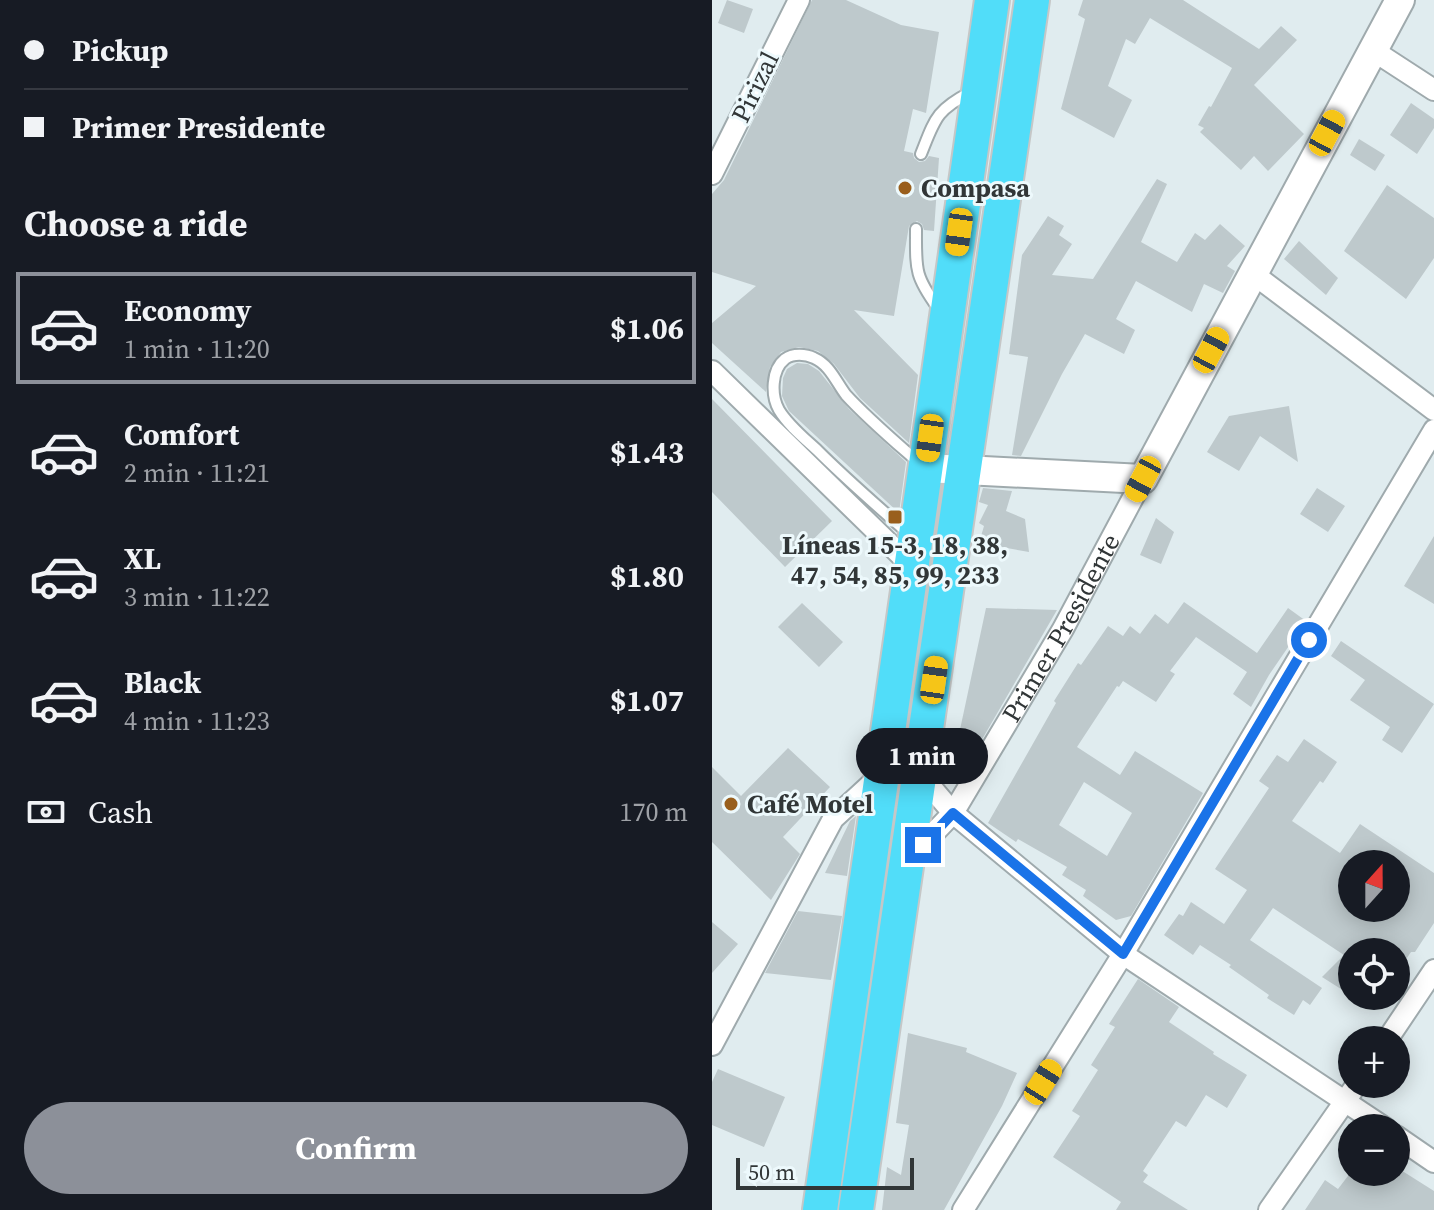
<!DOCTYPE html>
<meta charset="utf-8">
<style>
:root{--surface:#171b24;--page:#242831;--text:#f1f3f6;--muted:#9ea1a6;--line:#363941;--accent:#8c9099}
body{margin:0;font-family:"Source Serif 4",serif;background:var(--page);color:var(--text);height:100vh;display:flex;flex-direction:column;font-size:30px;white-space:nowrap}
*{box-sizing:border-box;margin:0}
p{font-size:26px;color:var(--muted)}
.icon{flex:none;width:44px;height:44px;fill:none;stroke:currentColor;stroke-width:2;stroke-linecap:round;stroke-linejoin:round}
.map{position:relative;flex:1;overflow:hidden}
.drawer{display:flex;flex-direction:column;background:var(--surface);width:712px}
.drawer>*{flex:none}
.guide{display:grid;align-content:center;height:176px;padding:0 24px;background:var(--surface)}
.needle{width:52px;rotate:21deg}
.controls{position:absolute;left:626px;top:850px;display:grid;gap:16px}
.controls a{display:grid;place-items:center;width:72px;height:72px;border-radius:50%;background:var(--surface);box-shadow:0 4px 20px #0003;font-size:40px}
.scale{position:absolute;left:24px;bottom:20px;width:178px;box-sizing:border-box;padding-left:8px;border:4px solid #313637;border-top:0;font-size:22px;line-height:28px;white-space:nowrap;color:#313637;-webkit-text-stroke:6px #edf9fc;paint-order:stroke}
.end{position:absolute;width:36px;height:36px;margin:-18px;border:10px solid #1a73e8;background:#fff;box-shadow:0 0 0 4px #fff}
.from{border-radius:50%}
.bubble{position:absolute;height:56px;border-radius:28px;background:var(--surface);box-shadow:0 4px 20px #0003;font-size:26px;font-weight:700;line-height:56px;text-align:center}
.car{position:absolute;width:24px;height:48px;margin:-24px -12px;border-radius:10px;box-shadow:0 0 6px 2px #0007;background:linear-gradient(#f5c518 24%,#345 0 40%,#f5c518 0 76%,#345 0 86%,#f5c518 0)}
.guide b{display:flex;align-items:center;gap:28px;height:76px;font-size:30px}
.guide b+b{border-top:2px solid var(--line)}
.guide i{width:20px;height:20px;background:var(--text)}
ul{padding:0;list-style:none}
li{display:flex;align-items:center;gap:24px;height:112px;margin:0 16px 12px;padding:0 8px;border:4px solid transparent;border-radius:0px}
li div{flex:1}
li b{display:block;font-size:30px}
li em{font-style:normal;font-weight:700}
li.current{border-color:var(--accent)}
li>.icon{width:72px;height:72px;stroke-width:1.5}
h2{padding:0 24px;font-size:36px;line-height:96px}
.pay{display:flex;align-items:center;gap:20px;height:88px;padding:0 24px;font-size:30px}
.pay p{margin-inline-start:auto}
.button{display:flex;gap:16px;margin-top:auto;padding:16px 24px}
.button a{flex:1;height:92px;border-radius:48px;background:var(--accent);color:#fff;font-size:32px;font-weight:700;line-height:92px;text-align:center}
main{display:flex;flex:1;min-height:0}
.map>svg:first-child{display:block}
</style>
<main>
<section class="drawer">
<div class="guide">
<b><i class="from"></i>Pickup</b>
<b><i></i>Primer Presidente</b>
</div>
<h2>Choose a ride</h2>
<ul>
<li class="current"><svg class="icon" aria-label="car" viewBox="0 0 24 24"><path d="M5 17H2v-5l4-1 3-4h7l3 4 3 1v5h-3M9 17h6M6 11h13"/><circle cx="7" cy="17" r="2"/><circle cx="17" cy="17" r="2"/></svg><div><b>Economy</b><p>1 min · 11:20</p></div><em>$1.06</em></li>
<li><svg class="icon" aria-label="car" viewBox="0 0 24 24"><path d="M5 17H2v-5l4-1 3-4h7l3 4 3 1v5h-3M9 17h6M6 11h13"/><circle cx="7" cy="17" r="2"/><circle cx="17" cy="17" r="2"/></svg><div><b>Comfort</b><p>2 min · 11:21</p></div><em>$1.43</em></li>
<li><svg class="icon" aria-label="car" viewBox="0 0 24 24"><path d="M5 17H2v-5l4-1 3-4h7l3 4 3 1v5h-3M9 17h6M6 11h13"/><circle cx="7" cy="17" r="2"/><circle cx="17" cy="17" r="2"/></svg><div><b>XL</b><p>3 min · 11:22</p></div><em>$1.80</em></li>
<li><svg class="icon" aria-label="car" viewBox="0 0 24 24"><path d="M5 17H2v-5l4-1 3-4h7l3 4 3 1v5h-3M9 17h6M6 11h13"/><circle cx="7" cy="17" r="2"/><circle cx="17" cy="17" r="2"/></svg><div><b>Black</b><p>4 min · 11:23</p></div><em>$1.07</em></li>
</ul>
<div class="pay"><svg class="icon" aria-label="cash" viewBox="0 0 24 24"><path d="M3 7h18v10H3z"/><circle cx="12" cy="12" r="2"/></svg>Cash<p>170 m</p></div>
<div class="button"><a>Confirm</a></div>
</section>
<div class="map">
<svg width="722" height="1210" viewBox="0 0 722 1210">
<rect width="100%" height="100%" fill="#e0ecef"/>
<path fill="#bec9cc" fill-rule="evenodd" d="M15 0 41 9 32 33 6 23Z
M100 0H134L189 25 227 32 214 113 201 109 192 151 201 153 202 158 207 162 213 161 217 156 227 158 222 231 212 230 210 224 205 221 197 226 182 316 142 310 206 375 197 443 148 398 122 364 106 351 87 347 69 352 58 367 54 392 0 343V323L44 286 0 272V194L12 180Z
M371 0H471L547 49 569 26 585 40 542 85 592 134 556 171 542 156 529 170 488 132 492 128 486 125 497 106 499 107 520 68 438 18 423 44 414 39 396 86 420 100 402 138 349 109 373 19 366 15Z
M699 103 722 119V128L705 154 678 135Z
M647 139 673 155 663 171 638 155Z
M445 179 455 184 429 242 465 262 483 233 493 240 508 224 533 246 515 266 523 271 511 293 492 284 480 312 424 281 404 319 423 330 412 354 373 334 350 374 309 456 300 455 316 357 297 354 310 255 336 216 352 226 347 235 360 244 340 275 381 279Z
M675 185 722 218V258L694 299 632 251Z
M587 241 626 278 614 295 572 259Z
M85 363 96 364 107 371 137 409 194 462 187 513 77 411 70 396 71 378 75 369Z
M0 399 120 521 73 567 0 492Z
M577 406 586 462 548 436 527 471 495 452 517 416Z
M271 488 300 491 294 511 313 519 317 552 267 543 272 526 267 523 276 505 267 502Z
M605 488 633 506 616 532 588 514Z
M444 518 462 532 449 564 428 555Z
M722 536V604L692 586Z
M472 602 545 653 576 608 594 621 557 675 539 707 521 694 535 672 484 637 458 671 463 674 444 702 411 681 407 687 405 686 365 747 408 775 423 751 491 793 419 916 404 920 371 896 374 890 350 875 355 867 306 839 304 842 276 823 344 703 342 701 366 663 369 665 396 626 411 636 418 626 428 634 443 614 456 624ZM372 782 420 813 395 856 347 825Z
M90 603 131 642 107 667 66 627Z
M274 608 345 610 265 748 243 753Z
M629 641 722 704 690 753 670 740 678 727 638 700 653 680 619 656Z
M592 739 625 762 611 783 608 781 580 821 628 853 648 824 722 873V923L703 952H699L684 974V952H640V996L610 977 632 955 561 908 538 940 610 988 598 1005 591 1000 582 1015 555 998 557 995 517 967 519 965 488 945 481 955 452 935 467 914 471 916 479 902 512 924 535 890 503 869 557 788 547 781 565 755 576 762ZM640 864H684V908H640Z
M76 748 118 787 71 837 88 854 59 900 0 842V767L29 796Z
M144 816 135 876 113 873 138 821Z
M86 911 130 916 119 980 53 973Z
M0 922 26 944 0 973Z
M426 979 467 1007 457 1022 502 1052 501 1054 535 1075 515 1108 494 1095 474 1127 464 1121 431 1171 436 1175 431 1182 476 1210H404L409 1202 341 1157 368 1116 360 1111 386 1070 379 1065 403 1027 397 1024Z
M196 1033 255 1048 254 1052 305 1073 290 1106 232 1210H170L175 1167 189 1175 197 1125 184 1123Z
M6 1069 73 1097 52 1147 0 1125V1082Z
M684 1167 722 1191V1210H593L613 1180 626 1189 639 1172H684Z"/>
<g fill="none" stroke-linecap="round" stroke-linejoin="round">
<g stroke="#9faaad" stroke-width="14">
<path id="lane" d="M209 154C223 119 224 110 259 92
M204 229C204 269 202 275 226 308
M196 533C165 506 134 479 105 450 92 438 76 425 67 410 59 396 59 370 73 359 81 353 94 354 102 358 118 365 124 382 134 395 156 419 181 440 206 462"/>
</g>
<g stroke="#9faaad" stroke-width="24">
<g id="street">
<path d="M659 49 722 90"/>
<path d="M0 174 87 0"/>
<path d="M540 273 722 410"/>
<path d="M0 371 200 566"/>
<path d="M208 774 241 813 411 954 673 1128"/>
<path id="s1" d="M197 859 241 813 351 629 431 479"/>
<path d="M675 1040 722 970"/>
<path d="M0 1045 121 819 170 774"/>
<path d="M684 1136 722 1162"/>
<path d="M251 1210 411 954 722 430"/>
<path d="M557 1210 645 1084"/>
</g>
</g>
<g stroke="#9faaad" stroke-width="32">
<path id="secondary" d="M214 468 431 479 688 0"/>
</g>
<g stroke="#c5c7c7" stroke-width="38">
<path id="highway" d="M108 1210 280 0
M144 1210 320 0"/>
</g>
<use href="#lane" stroke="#fff" stroke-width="10"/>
<use href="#street" stroke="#fff" stroke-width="20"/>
<use href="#secondary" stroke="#fff" stroke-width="28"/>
<use href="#highway" stroke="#51ddf9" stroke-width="34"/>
</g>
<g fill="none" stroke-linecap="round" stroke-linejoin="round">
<path stroke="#1a73e8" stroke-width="10" d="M211 845 241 813 411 954 597 640"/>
</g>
<g fill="#995f1d" stroke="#edf9fc" stroke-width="3">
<circle cx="193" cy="188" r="8"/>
<rect x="175" y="509" width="16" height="16" rx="4"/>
<circle cx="19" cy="804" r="8"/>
</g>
<g text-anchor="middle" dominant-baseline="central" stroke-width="6" stroke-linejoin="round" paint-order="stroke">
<g font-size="26" fill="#313637" stroke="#edf9fc">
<text transform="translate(43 87) rotate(-64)">Pirizal</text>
<text stroke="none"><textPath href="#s1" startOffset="278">Primer Presidente</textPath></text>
</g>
<g font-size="26" font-weight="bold" fill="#313637" stroke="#edf9fc" text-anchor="start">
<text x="209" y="188">Compasa</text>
<text x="183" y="545" text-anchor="middle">Líneas 15-3, 18, 38,<tspan x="183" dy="30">47, 54, 85, 99, 233</tspan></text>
<text x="35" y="804">Café Motel</text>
</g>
</g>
</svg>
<div class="controls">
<a><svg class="needle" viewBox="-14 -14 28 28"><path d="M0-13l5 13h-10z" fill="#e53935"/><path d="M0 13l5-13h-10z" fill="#9ea1a6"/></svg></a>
<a><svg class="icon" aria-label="locate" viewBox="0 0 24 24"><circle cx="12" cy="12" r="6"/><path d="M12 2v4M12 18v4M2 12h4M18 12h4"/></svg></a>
<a>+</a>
<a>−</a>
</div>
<div class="scale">50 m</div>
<i class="end from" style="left:597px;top:640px"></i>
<i class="end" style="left:211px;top:845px"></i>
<div class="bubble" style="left:144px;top:728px;width:132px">1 min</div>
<i class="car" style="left:615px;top:133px;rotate:28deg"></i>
<i class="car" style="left:247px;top:232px;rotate:188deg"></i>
<i class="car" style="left:499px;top:350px;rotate:28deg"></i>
<i class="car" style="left:218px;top:438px;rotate:188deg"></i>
<i class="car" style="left:431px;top:479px;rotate:208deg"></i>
<i class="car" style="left:222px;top:680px;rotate:8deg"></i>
<i class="car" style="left:331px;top:1082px;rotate:32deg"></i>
</div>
</main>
